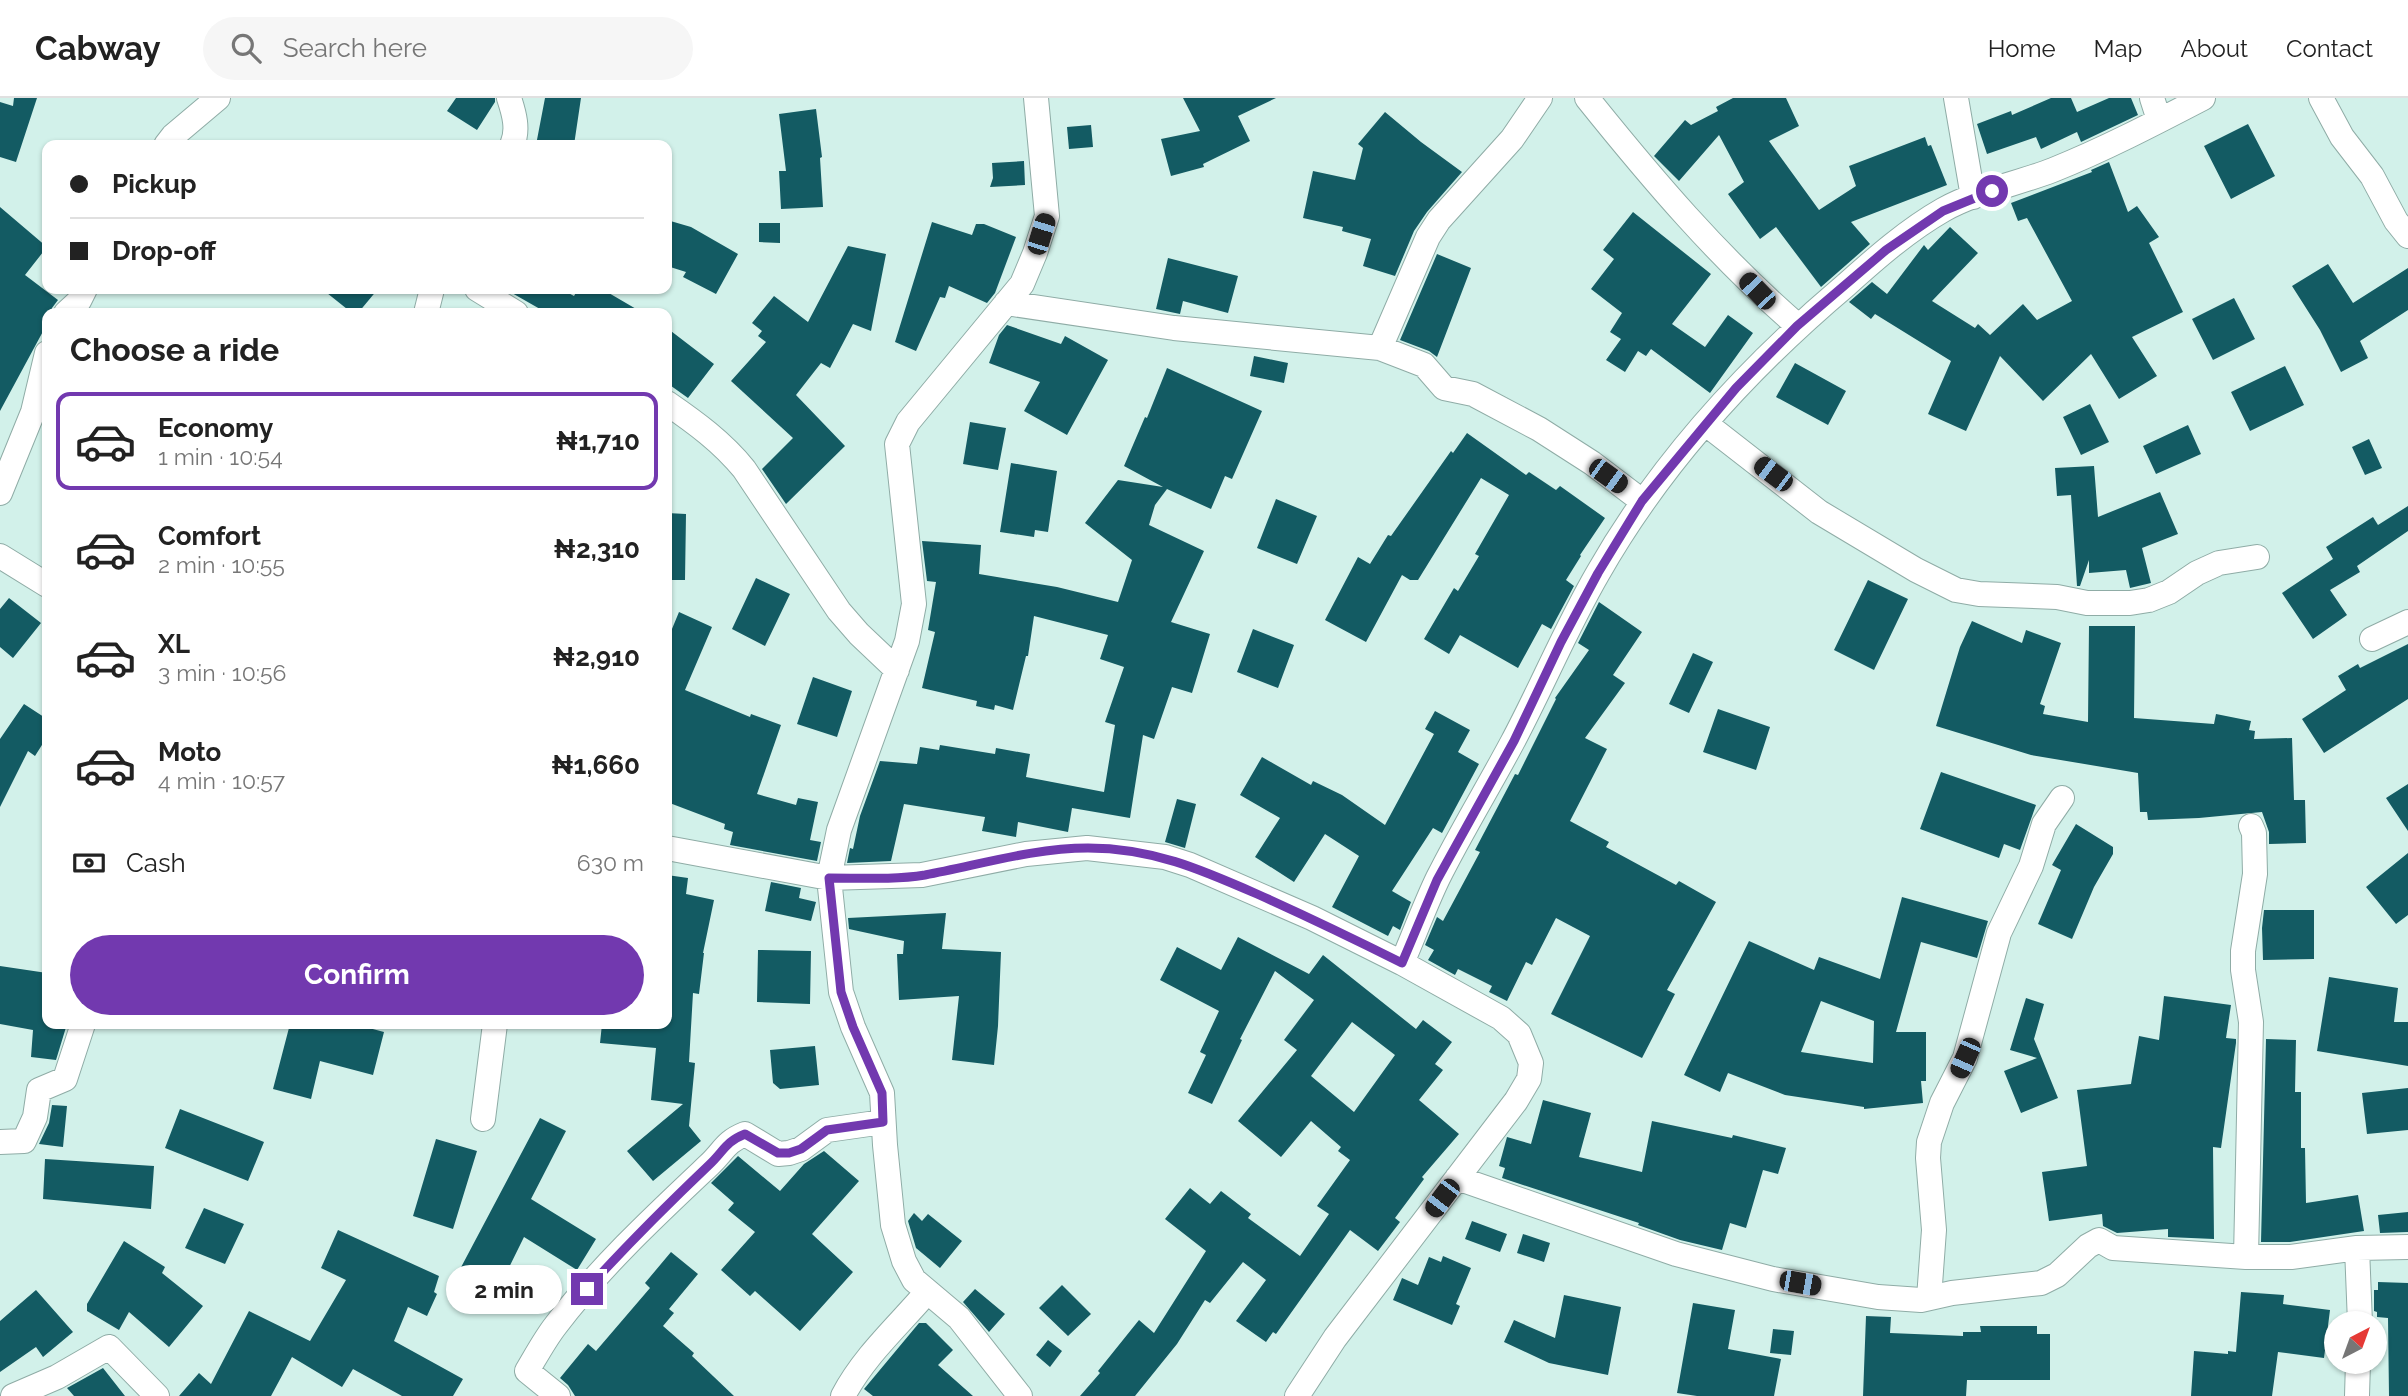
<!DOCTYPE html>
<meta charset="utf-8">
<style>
:root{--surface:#fff;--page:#f6f6f6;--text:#222;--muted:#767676;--line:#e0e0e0;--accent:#7239af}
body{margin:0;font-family:Raleway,sans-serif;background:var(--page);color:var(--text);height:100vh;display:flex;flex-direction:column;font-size:26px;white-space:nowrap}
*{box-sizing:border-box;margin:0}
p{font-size:23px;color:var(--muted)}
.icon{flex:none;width:38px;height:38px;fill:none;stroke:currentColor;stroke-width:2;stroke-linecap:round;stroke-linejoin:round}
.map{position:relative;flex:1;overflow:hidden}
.drawer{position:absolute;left:42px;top:210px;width:630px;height:721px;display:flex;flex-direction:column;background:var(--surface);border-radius:14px;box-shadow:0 2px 5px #0004}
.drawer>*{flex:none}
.hud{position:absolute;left:42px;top:42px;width:630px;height:154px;border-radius:14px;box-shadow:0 2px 5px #0004;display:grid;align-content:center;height:154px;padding:0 28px;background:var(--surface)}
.needle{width:46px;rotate:41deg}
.tools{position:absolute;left:2324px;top:1213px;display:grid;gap:14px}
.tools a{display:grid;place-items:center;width:63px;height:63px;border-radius:50%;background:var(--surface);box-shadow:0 2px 5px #0004;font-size:35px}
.end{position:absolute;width:32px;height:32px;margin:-16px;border:9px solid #7239af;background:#fff;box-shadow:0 0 0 4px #fff}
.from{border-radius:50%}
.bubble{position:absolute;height:49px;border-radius:24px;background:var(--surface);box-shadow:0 2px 5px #0004;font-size:23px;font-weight:700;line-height:49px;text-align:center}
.car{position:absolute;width:21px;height:42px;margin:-21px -10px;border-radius:9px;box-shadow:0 0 5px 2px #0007;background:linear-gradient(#222 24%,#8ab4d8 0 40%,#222 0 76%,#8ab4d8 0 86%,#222 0)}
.hud b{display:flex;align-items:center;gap:24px;height:66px;font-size:26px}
.hud b+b{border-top:2px solid var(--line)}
.hud i{width:18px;height:18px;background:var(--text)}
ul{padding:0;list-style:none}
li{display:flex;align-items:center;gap:21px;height:98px;margin:0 14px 10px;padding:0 14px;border:4px solid transparent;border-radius:14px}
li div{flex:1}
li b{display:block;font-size:26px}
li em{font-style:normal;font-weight:700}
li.active{border-color:var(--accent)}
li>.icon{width:63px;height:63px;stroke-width:1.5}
h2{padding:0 28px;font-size:32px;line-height:84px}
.pay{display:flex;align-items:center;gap:18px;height:77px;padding:0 28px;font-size:26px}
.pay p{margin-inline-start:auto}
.cta{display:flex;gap:14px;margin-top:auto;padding:14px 28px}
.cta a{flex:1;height:80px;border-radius:42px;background:var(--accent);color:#fff;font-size:28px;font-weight:700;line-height:80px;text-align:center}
header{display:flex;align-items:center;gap:42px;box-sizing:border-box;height:98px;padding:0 35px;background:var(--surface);border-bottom:2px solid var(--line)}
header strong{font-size:33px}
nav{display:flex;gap:38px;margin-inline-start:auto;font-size:24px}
.search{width:490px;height:63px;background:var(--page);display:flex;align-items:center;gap:18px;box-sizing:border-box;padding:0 24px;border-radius:38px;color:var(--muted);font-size:26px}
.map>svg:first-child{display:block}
</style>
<header>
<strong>Cabway</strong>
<div class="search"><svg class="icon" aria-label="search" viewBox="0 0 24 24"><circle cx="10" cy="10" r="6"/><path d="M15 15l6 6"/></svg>Search here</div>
<nav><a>Home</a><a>Map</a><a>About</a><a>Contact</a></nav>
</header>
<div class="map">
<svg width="2408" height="1298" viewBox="0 0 2408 1298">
<rect width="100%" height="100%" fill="#d2f1ea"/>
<path fill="#135b63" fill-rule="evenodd" d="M14 0H37L16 64 0 59V4L13 8Z
M456 0H495V4L477 32 447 13Z
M545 0H581L574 47H536Z
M1183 0H1276L1238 18 1250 43 1203 66 1204 69 1171 78 1161 41 1200 33Z
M1733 0H1786L1799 28 1769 43 1819 112 1856 88 1849 68 1925 39 1928 48 1931 47 1947 87 1851 124 1870 146 1821 189 1776 129 1760 141 1728 96 1744 84 1719 37 1679 83 1654 58 1685 22 1691 27 1718 13 1716 9Z
M2051 0H2071L2077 14 2109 0H2131L2138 17 2081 44 2077 34 2041 51 2036 39 1987 56 1977 26 2011 13 2012 17Z
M816 11 822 59 820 60 823 109 781 111 779 73H786L779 16Z
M1385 14 1421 44 1462 74 1427 114 1414 133 1395 178 1363 168 1371 141 1342 133 1343 129 1303 120 1313 73 1355 82 1363 50 1358 46Z
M2248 26 2275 78 2231 101 2204 48Z
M1091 27 1093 49 1069 51 1067 29Z
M1024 63 1025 87 990 89 993 80 992 65Z
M2109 64 2128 114 2137 108 2159 139 2149 145 2183 214 2132 239 2157 278 2119 301 2091 256 2043 303 2000 258 1966 333 1928 316 1951 263 1875 216 1871 221 1849 204 1872 184 1887 196 1924 147 1928 152 1950 129 1978 155 1932 203 1975 230 1978 226 1990 237 2023 206 2037 222 2072 203 2027 120 2018 123 2011 105 2092 74 2091 72Z
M0 109 47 149 25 177 58 202 52 210V215H47V226L0 313Z
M1633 114 1711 176 1672 226 1705 249 1728 217 1753 235 1710 295 1651 251 1646 258 1638 253 1625 274 1606 262 1621 241 1610 234 1622 215 1591 191 1614 161 1603 152Z
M667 122 691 129 738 156 716 196 683 179 686 174 667 168Z
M932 124 972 137 976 126H984L1016 139 995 195 987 205 949 188 945 200 940 199 916 253 895 244Z
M759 125H780V145L759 144Z
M848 148 886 156 871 233 853 226 830 270 821 265 796 297 845 348 786 406 762 371 793 340 731 283 766 244 758 238 762 233 752 225 774 198 808 224Z
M1437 156 1471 170 1437 259 1429 253 1400 242Z
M1168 160 1238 178 1228 215 1183 203 1180 216 1156 211Z
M2328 166 2353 205 2408 170V212L2360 243 2368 260 2341 274 2320 232 2292 188Z
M322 191H378L358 215H352Z
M505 191H561L574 198 578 191H602L643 215H547Z
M2234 200 2255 241 2213 262 2192 221Z
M1007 227 1061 246 1065 238 1108 262 1067 337 1024 313 1040 284 989 265 999 237Z
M667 230 714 266 688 300 667 285Z
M1254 258 1288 265 1284 285 1250 278Z
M1795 265 1846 293 1828 327 1776 299Z
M2285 268 2304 307 2250 333 2231 294Z
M1167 270 1262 313 1232 381 1225 378 1211 411 1167 391 1155 407 1149 427 1204 453 1171 524 1210 536 1192 595 1172 589 1154 641 1143 637 1130 720 1072 710 1068 734 1018 724 1016 739 982 733 985 719 904 706 891 763 847 765 850 750 853 751 860 718 880 663 917 666 920 649 939 652 940 647 995 656 996 650 1030 656 1026 679 1104 694 1115 627 1105 624 1124 569 1100 561 1108 537 1034 518 1028 558H1026L1013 612 995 607 994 612 976 608 977 603 922 590 935 534 928 532 936 484 927 483 922 443 981 447 979 476 1057 489 1118 504 1132 462 1085 425 1118 382 1163 389 1124 368 1145 319 1147 320Z
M2090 306 2109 344 2081 357 2063 319Z
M970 324 1006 330 998 372 963 366Z
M2188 327 2201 356 2156 376 2143 348Z
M1467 335 1526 377 1529 374 1556 392 1560 388 1605 420 1580 457 1581 458 1566 482 1574 488 1551 531 1542 526 1518 570 1460 537 1449 556 1424 541 1454 490 1458 493 1479 458 1475 456 1509 397 1481 380 1418 482H1410L1402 477 1366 544 1325 522 1358 459 1370 466 1388 437 1391 438 1451 353 1453 355Z
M2369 341 2382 370 2365 377 2352 349Z
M1011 365 1057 373 1048 434 1035 432 1034 439 1000 434Z
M2094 368 2098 419 2160 394 2178 436 2142 450 2151 485 2130 490 2126 472 2089 475V462L2080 488H2077L2071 397 2057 398 2055 370Z
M1276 401 1317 418 1297 466 1257 450Z
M2408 408V433L2357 468 2360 474 2330 492 2347 517 2313 541 2282 495 2333 461 2326 449 2373 419 2378 427Z
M667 415 686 416 685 482H667Z
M756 480 790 496 765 548 732 531Z
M1868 482 1908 501 1874 572 1834 552Z
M9 500 41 525 13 560 0 549V511Z
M1599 504 1642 534 1613 577 1625 585 1585 640 1607 651 1570 723 1609 744 1606 749 1676 787 1679 783 1716 804 1667 892 1675 896 1642 960 1551 916 1590 838 1556 820 1532 867 1526 864 1507 903 1489 894 1492 888 1458 871 1455 877 1428 862 1434 852 1425 847 1437 819 1443 823 1480 754 1475 752 1515 676 1518 677 1556 601 1555 600 1589 552 1578 545Z
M679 514 712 529 685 592 750 619 751 616 781 627 757 696 796 707 798 700 818 704 810 742 821 744 817 763 730 747 733 734 724 731 725 726 667 704V543Z
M1972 523 2022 545 2026 532 2061 545 2040 606 2045 608 2043 616 2088 624 2089 528H2135L2134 620 2214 626 2216 616 2251 623 2249 632 2255 633 2254 641 2292 640 2294 702H2305L2306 745 2269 746V734L2262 714 2199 720 2148 722 2147 714H2140L2138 675 2031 657 1936 628 1960 549Z
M1253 531 1294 547 1278 590 1237 574Z
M2408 546V601L2324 655 2302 621 2346 592 2338 578 2358 566 2360 570Z
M1693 555 1713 564 1689 615 1669 606Z
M813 579 852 593 837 639 797 626Z
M24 606 47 621V639L35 658 28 653 0 709V641Z
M1718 611 1770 629 1756 672 1703 654Z
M1435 613 1470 632 1458 654 1479 666 1442 735 1433 730 1392 793 1411 804 1400 832 1393 828 1388 838 1332 809 1359 758 1325 736 1294 784 1255 759 1280 720 1240 697 1262 659 1311 687 1313 683 1342 697 1385 727 1434 636 1425 631Z
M1941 674 2036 707 2020 752 2004 746 1999 760 1920 731Z
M2408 686V733L2386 700Z
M1177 701 1196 706 1185 750 1165 744Z
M2076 726 2113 749V756L2094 789 2072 841 2038 826 2061 772 2052 767Z
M2408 755V817L2396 826 2366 789Z
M667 777 688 780 686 796 714 802 703 855H704L699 896 693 895 689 964 695 965 689 1028 701 1043 653 1083 627 1053 683 1006 651 1002 656 950 600 945 602 926H667Z
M771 784 801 790 799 800 816 804 811 823 765 813Z
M1902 799 1988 823 1977 860 1921 844 1896 934H1926V983H1921L1923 1005 1864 1011V1009L1785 997 1728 975 1720 994 1684 977 1749 843 1814 872 1819 859 1880 881ZM1821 903 1874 923 1873 965 1801 954Z
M2264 812H2314V861L2263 862 2262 830Z
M946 815 942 851 1001 854 998 928 994 967 952 962 959 898 899 902 897 856H903L904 843 849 831 848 820Z
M1238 839 1309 876 1323 857 1416 931 1423 922 1452 944 1435 966 1443 972 1419 1002 1459 1036 1422 1079 1424 1081 1395 1120 1400 1124 1378 1153 1350 1132 1276 1236 1273 1234 1266 1244 1236 1223 1266 1182 1243 1164 1210 1205 1205 1202 1177 1246 1135 1298H1080L1100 1275 1098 1273 1139 1222 1154 1235 1206 1153 1165 1121 1190 1090 1210 1106 1221 1093 1251 1116 1248 1120 1300 1158 1329 1116 1317 1108 1350 1062 1338 1053 1341 1049 1311 1023 1281 1059 1238 1023 1297 952 1284 942 1314 902 1275 873 1240 941 1242 942 1212 1006 1188 995 1206 957 1200 954 1219 913 1160 882 1177 849 1221 872ZM1352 924 1395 957 1354 1014 1311 978Z
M758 852 811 853 810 906 757 904Z
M0 868 47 875V926H67L56 962 31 959 33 932 0 926Z
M2329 879 2398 890 2394 924H2408V968L2317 953Z
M2164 898 2231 907 2226 940 2236 941V945L2221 1050 2213 1049 2214 1141 2168 1139V1131L2117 1135 2103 1128 2102 1116 2049 1123 2042 1074 2087 1068 2077 992 2131 986 2139 938 2159 942Z
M2026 900 2044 906 2034 941 2058 1000 2021 1015 2004 973 2037 960 2010 952Z
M290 926H354L384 934 373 977 320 963 311 1001 273 991Z
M2266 941 2296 942 2295 994H2301V1050H2305L2306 1105 2358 1097 2364 1133 2290 1144H2261Z
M815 948 819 987 780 991 773 985 770 952Z
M2408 990V1032L2367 1036 2362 995Z
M1543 1002 1591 1015 1579 1059 1642 1074 1652 1023 1732 1040 1733 1037 1786 1050 1778 1076 1763 1072 1746 1130 1730 1125 1722 1152 1680 1142 1638 1127 1639 1125 1502 1080 1505 1070 1499 1068 1507 1039 1531 1046Z
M52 1007 67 1008 63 1049 39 1046 49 1025Z
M180 1011 264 1044 248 1083 165 1050Z
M540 1020 566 1033 531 1101 596 1141 577 1172 524 1139 498 1192 458 1175Z
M436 1041 477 1053 453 1131 413 1118Z
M824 1053 859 1083 812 1136 853 1174 800 1233 755 1193 750 1198 721 1172 755 1134 728 1112 734 1105 711 1085 738 1058 780 1093 804 1066Z
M45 1061 154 1068 151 1111 43 1101Z
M204 1110 244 1126 225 1166 185 1150Z
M2408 1114V1134L2380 1135 2378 1117Z
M914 1115 922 1123 928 1116 962 1143 940 1170 916 1150 908 1123Z
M1472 1123 1507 1136 1500 1154 1465 1141Z
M338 1132 439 1178 434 1194 437 1196 427 1218 408 1209 394 1243 463 1281 453 1298H402L353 1271 342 1289 292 1259 271 1298H179L199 1275 211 1286 249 1213 310 1243 346 1182 321 1170Z
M1523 1136 1550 1145 1544 1164 1517 1155Z
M124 1143 165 1169 162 1175 203 1208 169 1249 129 1214 119 1232 87 1213V1206Z
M671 1154 698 1176 669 1211 674 1215 663 1228 694 1255 692 1258 734 1298H575L568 1287 560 1280 588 1246 596 1253 650 1190 645 1185Z
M1443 1158 1471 1170 1456 1206 1460 1208 1452 1227 1393 1202 1402 1180 1418 1187 1429 1159 1441 1164Z
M2378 1184 2408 1185V1298H2389L2388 1220 2377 1219V1214L2374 1213V1192H2378Z
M1062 1187 1091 1216 1068 1238 1039 1210Z
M975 1191 1005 1216 989 1234 963 1204Z
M36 1192 73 1234 43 1259 36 1249 0 1274V1223Z
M2241 1194 2284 1197 2283 1206 2330 1212 2324 1260 2278 1254 2272 1298H2191L2194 1253 2228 1256V1253L2236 1254Z
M1564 1197 1621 1209 1608 1277 1549 1265 1504 1244 1514 1222 1555 1240Z
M1693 1205 1735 1212 1728 1251 1781 1261 1774 1298H1697L1677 1295Z
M1866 1218 1891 1219 1890 1235 1963 1238V1234H1981L1980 1228H2037V1236H2050V1282H1967L1966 1298H1863Z
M919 1225H926L953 1252 938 1267 973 1298H873L864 1291Z
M1773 1231 1794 1233 1791 1257 1770 1255Z
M1048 1242 1062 1253 1050 1269 1036 1257Z
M103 1270 125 1298H74L67 1290Z"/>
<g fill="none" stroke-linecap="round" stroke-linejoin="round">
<g stroke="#8faca6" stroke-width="26">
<path id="street" d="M509 0C514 15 519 32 512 47
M1587 0C1652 81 1719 160 1798 228
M1956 0 1973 99
M2152 0 2159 22
M2321 0 2342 39 2372 78 2396 123 2408 138
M166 47 173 38 218 0
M477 191 516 215
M1006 205 1174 230 1380 250 1424 267 1444 290 1473 296 1539 331 1592 365 1642 403
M66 215 79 203 85 191
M426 215 432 191
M1380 250 1428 139 1439 122 1512 41 1540 0
M667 305C696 325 722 344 744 371L839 513 859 536 897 572
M1706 326 1819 414 1916 472 1956 492 1979 496 2057 499 2087 505H2130L2149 502 2169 494 2197 475 2219 465 2257 459
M0 395 33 314 47 255
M0 458 47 487
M2372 541 2408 524
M667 750 829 780 922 777 1026 756 1087 750 1165 759 1190 767 1312 820 1402 865 1501 920 1519 936 1531 965 1529 981 1516 1003 1335 1240 1297 1298
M1402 865C1414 837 1425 807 1438 780 1461 734 1488 690 1512 645 1542 589 1566 530 1598 475 1661 364 1749 269 1846 187 1876 160 1908 132 1943 112 1977 93 2017 86 2053 72 2105 51 2153 26 2203 0
M483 1021 495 926
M0 1044 24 1043 35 1019 39 992 65 981 83 926
M1457 1080 1676 1156 1773 1181 1878 1199 1921 1202 1952 1195 2041 1185 2057 1177 2088 1148 2099 1142 2113 1150 2246 1159H2291L2357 1150 2408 1149
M2357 1150 2360 1225
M2246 1159 2251 924 2243 872V853L2255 776 2254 735 2251 728
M1929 1200 1934 1132 1928 1060 1929 1044 1942 1005 1965 960 1999 835 2031 768 2044 726 2062 700
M13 1298 57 1279 109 1249 157 1298
M558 1298 527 1273C536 1258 545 1241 556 1227 600 1169 656 1117 709 1067 724 1053 725 1044 745 1036L778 1056 789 1055 801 1051 827 1032 883 1024
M843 1298C864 1258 898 1228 927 1194
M1020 1298 959 1220 914 1182 904 1163 893 1127 885 1047 882 995 853 929 841 894 829 780 839 732 907 543 914 506 897 346 908 324 1022 186 1035 155 1047 118 1036 0
M2357 1298 2358 1264"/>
</g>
<use href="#street" stroke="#fff" stroke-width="24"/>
</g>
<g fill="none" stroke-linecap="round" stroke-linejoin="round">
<path stroke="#7239af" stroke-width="9" d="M587 1191C626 1148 667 1107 709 1067 724 1053 725 1044 745 1036L778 1055H789L801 1051 827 1032 883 1024 882 995 853 929 841 894 829 780C861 780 894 782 925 777 979 767 1034 750 1088 750 1152 750 1200 771 1257 796 1306 818 1354 841 1402 865L1437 782 1514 643 1561 544 1598 475 1642 403 1736 290 1797 228 1886 152 1943 113 1992 93"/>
</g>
</svg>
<div class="tools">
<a><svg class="needle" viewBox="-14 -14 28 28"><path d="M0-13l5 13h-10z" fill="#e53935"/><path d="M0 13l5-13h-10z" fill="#767676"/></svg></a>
</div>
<i class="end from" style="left:1992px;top:93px"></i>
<i class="end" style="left:587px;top:1191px"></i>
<div class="bubble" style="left:446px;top:1167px;width:116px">2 min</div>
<i class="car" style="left:1041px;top:136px;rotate:17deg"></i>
<i class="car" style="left:1757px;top:193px;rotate:316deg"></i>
<i class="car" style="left:1773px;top:376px;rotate:307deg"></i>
<i class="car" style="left:1608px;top:378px;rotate:126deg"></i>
<i class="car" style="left:1965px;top:960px;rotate:204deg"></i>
<i class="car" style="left:1442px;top:1100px;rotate:217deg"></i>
<i class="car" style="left:1800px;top:1185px;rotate:100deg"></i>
<div class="hud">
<b><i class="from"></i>Pickup</b>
<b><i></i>Drop-off</b>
</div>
<section class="drawer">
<h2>Choose a ride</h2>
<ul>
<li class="active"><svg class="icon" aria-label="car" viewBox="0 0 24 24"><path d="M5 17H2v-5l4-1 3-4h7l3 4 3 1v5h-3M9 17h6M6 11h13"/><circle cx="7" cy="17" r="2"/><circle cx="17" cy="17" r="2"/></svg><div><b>Economy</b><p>1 min · 10:54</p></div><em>₦1,710</em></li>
<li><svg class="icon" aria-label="car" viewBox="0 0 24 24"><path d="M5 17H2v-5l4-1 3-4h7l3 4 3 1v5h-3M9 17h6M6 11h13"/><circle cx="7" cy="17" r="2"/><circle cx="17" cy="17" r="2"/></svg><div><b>Comfort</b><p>2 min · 10:55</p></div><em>₦2,310</em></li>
<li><svg class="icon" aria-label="car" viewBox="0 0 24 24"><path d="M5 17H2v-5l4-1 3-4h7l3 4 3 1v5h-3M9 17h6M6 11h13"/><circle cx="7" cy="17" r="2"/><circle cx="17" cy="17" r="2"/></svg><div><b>XL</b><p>3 min · 10:56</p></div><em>₦2,910</em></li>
<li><svg class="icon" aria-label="car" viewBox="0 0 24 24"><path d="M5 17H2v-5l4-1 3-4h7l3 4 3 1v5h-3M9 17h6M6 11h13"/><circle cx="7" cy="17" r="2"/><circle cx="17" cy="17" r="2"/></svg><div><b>Moto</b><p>4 min · 10:57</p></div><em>₦1,660</em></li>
</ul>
<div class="pay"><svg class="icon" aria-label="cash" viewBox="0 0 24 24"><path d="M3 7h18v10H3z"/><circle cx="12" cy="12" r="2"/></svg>Cash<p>630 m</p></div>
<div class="cta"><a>Confirm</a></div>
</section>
</div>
